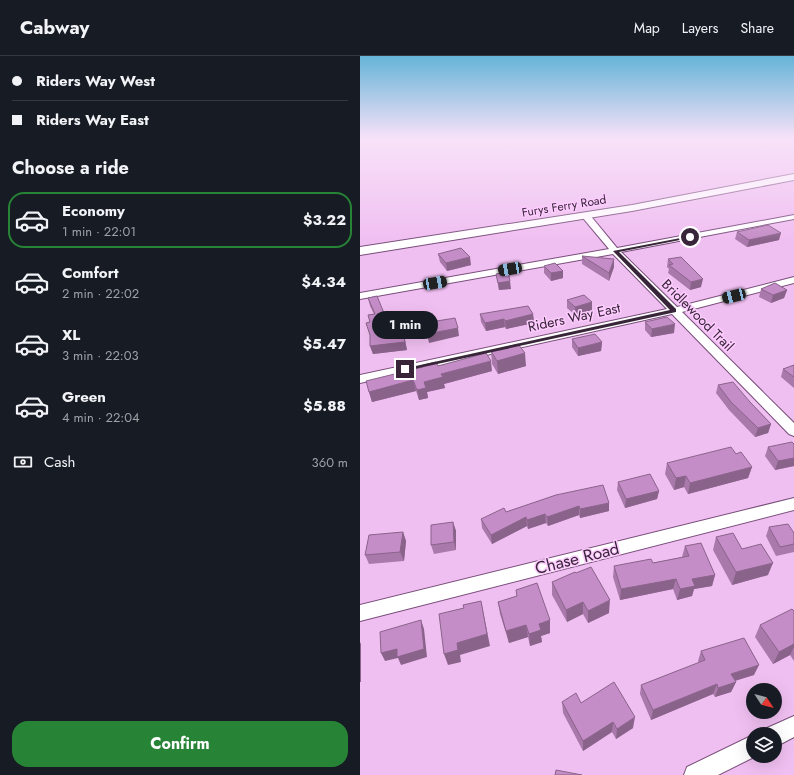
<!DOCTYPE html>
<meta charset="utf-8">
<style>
:root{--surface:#171b24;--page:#242831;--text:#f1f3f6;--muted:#9ea1a6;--line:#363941;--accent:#278436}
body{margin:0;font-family:Jost,sans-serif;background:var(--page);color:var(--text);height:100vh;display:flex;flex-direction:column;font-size:15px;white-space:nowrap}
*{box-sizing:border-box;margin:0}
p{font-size:13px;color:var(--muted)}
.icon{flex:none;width:22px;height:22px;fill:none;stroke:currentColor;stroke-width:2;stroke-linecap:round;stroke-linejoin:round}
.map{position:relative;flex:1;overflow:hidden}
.side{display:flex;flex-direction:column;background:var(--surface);width:360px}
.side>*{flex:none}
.guide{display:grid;align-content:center;height:88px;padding:0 12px;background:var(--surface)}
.needle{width:26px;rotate:126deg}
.buttons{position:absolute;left:386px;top:627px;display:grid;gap:8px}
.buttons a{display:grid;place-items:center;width:36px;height:36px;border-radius:50%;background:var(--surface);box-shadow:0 4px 16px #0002;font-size:20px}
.end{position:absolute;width:18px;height:18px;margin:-9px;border:5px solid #382539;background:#fff;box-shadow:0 0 0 2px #fff}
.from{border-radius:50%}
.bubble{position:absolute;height:28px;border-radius:14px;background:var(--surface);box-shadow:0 4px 16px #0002;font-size:13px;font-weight:700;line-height:28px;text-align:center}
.car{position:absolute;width:12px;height:24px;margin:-12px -6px;border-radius:5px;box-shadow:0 0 3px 1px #0007;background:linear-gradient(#222 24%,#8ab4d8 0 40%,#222 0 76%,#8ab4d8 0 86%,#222 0)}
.guide b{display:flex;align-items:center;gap:14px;height:38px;font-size:15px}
.guide b+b{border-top:1px solid var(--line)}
.guide i{width:10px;height:10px;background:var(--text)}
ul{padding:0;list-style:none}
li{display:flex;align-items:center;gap:12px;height:56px;margin:0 8px 6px;padding:0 4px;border:2px solid transparent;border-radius:16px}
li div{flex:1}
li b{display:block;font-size:15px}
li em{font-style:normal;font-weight:700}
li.active{border-color:var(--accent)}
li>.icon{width:36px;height:36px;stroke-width:1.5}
h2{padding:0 12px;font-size:18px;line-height:48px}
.pay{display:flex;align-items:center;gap:10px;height:44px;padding:0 12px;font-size:15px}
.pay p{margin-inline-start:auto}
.button{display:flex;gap:8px;margin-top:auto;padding:8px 12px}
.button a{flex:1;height:46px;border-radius:16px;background:var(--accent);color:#fff;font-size:16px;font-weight:700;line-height:46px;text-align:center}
header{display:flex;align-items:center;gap:24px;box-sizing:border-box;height:56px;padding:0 20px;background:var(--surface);border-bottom:1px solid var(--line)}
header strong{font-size:19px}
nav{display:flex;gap:22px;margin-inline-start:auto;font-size:14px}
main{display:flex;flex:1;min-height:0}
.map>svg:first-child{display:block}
</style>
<header>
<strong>Cabway</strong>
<nav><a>Map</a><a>Layers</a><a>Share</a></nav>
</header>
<main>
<section class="side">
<div class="guide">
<b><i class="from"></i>Riders Way West</b>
<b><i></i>Riders Way East</b>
</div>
<h2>Choose a ride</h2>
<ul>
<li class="active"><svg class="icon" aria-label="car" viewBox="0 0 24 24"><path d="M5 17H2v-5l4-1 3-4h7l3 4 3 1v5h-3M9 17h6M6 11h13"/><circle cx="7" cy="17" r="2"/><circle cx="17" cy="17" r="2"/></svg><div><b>Economy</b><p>1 min · 22:01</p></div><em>$3.22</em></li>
<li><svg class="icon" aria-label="car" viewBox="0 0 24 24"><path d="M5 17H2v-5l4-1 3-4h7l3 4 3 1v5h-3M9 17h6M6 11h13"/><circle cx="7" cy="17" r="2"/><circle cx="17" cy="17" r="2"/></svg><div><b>Comfort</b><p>2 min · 22:02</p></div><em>$4.34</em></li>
<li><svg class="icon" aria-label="car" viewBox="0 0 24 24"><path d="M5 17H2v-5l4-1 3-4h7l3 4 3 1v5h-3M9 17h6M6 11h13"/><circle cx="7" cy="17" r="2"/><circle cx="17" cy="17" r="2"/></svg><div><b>XL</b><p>3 min · 22:03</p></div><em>$5.47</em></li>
<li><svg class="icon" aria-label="car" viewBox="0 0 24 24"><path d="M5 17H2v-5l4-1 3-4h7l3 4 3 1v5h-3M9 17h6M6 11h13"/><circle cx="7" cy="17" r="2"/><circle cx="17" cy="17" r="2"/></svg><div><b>Green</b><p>4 min · 22:04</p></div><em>$5.88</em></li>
</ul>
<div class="pay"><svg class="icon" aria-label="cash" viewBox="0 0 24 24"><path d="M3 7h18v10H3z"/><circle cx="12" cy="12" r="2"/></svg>Cash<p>360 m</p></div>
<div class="button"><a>Confirm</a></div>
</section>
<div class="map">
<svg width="434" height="719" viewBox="0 0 434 719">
<rect width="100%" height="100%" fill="#f0bff1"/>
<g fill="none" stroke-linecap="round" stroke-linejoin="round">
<g stroke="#794e7b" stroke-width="2">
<path id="street" d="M223 158H229L257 192 434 159V163L261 196 317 251 434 221V227L322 256 434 367V380L429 378 312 258 0 327V319L307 253 253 198 0 243V237L249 193 223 162Z
M434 442V454L0 565V549Z
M434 660V681L415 691V678H405L407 672Z
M393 679V700H396L358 719H324L327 711Z"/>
</g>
<g stroke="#794e7b" stroke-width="2">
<path id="secondary" d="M434 118V124L272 155 0 199V191L272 149Z"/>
</g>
<use href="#street" fill="#fff" fill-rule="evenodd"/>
<use href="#secondary" fill="#fff" fill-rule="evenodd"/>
</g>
<path fill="#a979ab" d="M377 176 419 184 387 191 375 183Z
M78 198 111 209 87 215 80 206Z
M222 200 254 211 249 225 222 208Z
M308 203 341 231 330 234 308 217 309 213 307 211Z
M184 210 203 215V222L191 225 184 217Z
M136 218 151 233 139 234Z
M401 233 427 234 424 242 411 247 399 241Z
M8 242 31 274 37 276 43 275 47 294 13 298 10 290V266L8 259 14 258 10 250Z
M207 244 232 254 215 259 207 252Z
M120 258H173L174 267 146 273 145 271 126 275 121 266Z
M285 266 314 277 291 281 285 274Z
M212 283 242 286 241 295 218 300 212 291Z
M131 295 166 310 138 318 132 308Z
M434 309V332L421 321 423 313Z
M78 310 132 315 84 328 85 332 67 336 68 342 59 344 56 335 12 346 9 336Z
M358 329 390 346 411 368 408 377 395 381 369 354 356 337Z
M434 388V410L415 414 405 400 408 391Z
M376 398 392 411 388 422 328 438 324 431 314 434 305 418 307 407Z
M258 426 299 435 297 443 265 452 257 434Z
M196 439 249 455 220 462 219 459 188 470 186 467 168 473 167 470 132 488 122 472 121 463 146 456Z
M93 466 96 475V494L74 498 71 489Z
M409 471 434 477V496L416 500 406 480Z
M43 476 46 485 44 505 9 508 5 499Z
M356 481 382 493 408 519 372 529 353 494Z
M325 490 355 519 352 530 334 533 332 540 317 544 313 533 260 544 253 521 254 510 293 507 322 501Z
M192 526 249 557 228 567 223 558 207 566 192 539Z
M156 534 190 577 181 580 182 586 170 590 168 581 149 587 140 558 138 546 157 540Z
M434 555V605L430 599 413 608 395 581 400 569Z
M341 595 394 619 375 625 376 626 371 636 355 641 353 638 291 664 280 638 281 629 339 607 338 605Z
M202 646 221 647 273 672 256 683 252 676 223 695 203 657Z"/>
<path fill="#8a638b" d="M421 177 419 184 387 191 389 184Z
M110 201 111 209 87 215 86 207Z
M254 203V211L249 225V217Z
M203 215V222L191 225V217Z
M343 223 341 231 330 234 331 226Z
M150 225 151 233 139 234 138 227Z
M427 234 424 242 411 247 413 239Z
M232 246V254L215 259V251Z
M173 258 174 267 146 273 145 265Z
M144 263 145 271 126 275 125 267Z
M315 268 314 277 291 281 292 273Z
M98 272 99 280 69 287 67 278Z
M43 275 47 294 13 298 10 290Z
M242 286 241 295 218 300V292Z
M165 297 166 310 138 318 137 305Z
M131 305 132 315 84 328 85 332 67 336 68 342 59 344 57 334 64 326 81 318Z
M53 324 56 335 12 346 9 336Z
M411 368 408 377 395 381 398 372Z
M434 402V410L415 414 418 405Z
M392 411 388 422 328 438 330 427Z
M326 420 324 431 314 434 316 422Z
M299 435 297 443 265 452 266 443Z
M249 447V455L220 462V453Z
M219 450V459L188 470 187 461Z
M185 458 186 467 168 473 167 464Z
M166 461 167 470 132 488 131 479Z
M93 466 96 475V494L94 486Z
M43 476 46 485 44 505 40 496Z
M413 507 408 519 372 529 376 516Z
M355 519 352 530 334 533 332 540 317 544 320 533 332 523Z
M316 523 313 533 260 544 261 533Z
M250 544 249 557 228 567V555Z
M121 545 130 590 100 599 101 606 88 609 84 598 97 587Z
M223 546V558L207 566 206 554Z
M61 564 64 573 67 601 41 609 38 602 25 605 21 597Z
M190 564V577L181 580 182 586 170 590 169 578 179 568Z
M166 569 168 581 149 587 146 575Z
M0 586 1 588V626H0Z
M434 588V591L430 599 413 608 419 596Z
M399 609 394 619 367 627 371 618Z
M376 626 371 636 355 641 358 632Z
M357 628 353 638 291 664 293 654Z
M275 661 273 672 256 683 257 673Z
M253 666 252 676 223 695V685Z"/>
<path fill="#c58dc7" stroke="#8a638b" d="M408 169 421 177 389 184 377 176Z
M101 192 110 201 86 207 78 198Z
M222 200 254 203 249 217Z
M321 201 343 223 331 226 309 209 313 208 308 203Z
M195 207 203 215 191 217 184 210Z
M148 216 150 225 138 227 136 218Z
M415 227 427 234 413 239 401 233Z
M224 239 232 246 215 251 207 244Z
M17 240 31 274 37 273V276L43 275 45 286 10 290V279L6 267 10 266 8 259 15 258 8 242Z
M168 250 173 258 145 265 144 263 125 267 120 258Z
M307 261 315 268 292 273 285 266Z
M95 262 98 272 67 278 65 267Z
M235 278 242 286 218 292 212 283Z
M158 288 165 297 137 305 131 295Z
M126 297 131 305 81 318 83 321 64 326 66 332 57 334 53 324 9 336 6 325 63 311V309L76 306 78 310Z
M434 309V321L423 313Z
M373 326 390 346 411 368 398 372 371 346 358 329Z
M432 386 434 388V402L418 405 408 391Z
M371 391 376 398 381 396 392 411 330 427 326 420 316 422 307 407Z
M290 418 299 435 266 443 258 426Z
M243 429 249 447 220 453 219 450 187 461 185 458 167 464 166 461 131 479 121 463 144 452 146 456 196 439Z
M93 466 94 486 71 489V469Z
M428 468 434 477V488L420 491 409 471Z
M43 476 40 496 5 499 9 479Z
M373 477 382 493 401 488 413 507 376 516 356 481Z
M341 487 355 519 332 523 335 530 320 533 316 523 261 533 254 510 291 503 293 507 329 500 325 490Z
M231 511 250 544 228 555 223 546 206 554 192 526 215 516 216 517Z
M177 527 190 564 179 568 181 574 169 578 166 569 146 575 138 546 157 540 156 534Z
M121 545 127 578 97 587 98 594 84 598 79 558 104 552 103 549Z
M432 553 434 555V588L419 596 400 569Z
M61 564 64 593 37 601V593L21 597 20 576Z
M384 582 399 609 371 618 376 626 358 632 357 628 293 654 281 629 345 604 341 595Z
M254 626 275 661 257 673 253 666 223 685 202 646 216 637 221 647Z
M196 714 222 719H195Z"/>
<linearGradient id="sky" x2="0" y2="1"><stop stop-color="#65b4d8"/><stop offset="0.45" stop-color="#f8e2f9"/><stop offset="1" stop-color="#f8e2f9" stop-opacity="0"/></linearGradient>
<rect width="434" height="184" fill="url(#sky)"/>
<path fill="#382539" d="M331 180 330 182 259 196 316 253V256L45 315 42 313 310 254 253 195Z"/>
<g text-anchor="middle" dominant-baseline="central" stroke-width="3" stroke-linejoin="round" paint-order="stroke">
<g font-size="12" fill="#382539" stroke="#feccff">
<text transform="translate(204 150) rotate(-9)">Furys Ferry Road</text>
</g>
<g font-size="14" fill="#382539" stroke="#feccff">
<text transform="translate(338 259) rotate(45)">Bridlewood Trail</text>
<text transform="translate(214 261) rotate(-12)">Riders Way East</text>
</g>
<g font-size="17" fill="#382539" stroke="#feccff">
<text transform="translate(217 502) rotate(-14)">Chase Road</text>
</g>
</g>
</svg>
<div class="buttons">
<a><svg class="needle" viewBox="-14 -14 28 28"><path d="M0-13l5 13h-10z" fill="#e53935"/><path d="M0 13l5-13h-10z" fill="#9ea1a6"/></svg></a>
<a><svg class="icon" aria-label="layers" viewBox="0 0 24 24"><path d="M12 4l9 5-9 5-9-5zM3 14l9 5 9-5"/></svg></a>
</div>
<i class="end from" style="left:330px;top:181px"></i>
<i class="end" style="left:45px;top:313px"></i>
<div class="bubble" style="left:12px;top:255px;width:66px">1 min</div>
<i class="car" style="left:150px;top:213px;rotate:260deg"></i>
<i class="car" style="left:75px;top:227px;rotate:80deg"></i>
<i class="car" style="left:374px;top:240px;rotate:256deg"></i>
</div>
</main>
